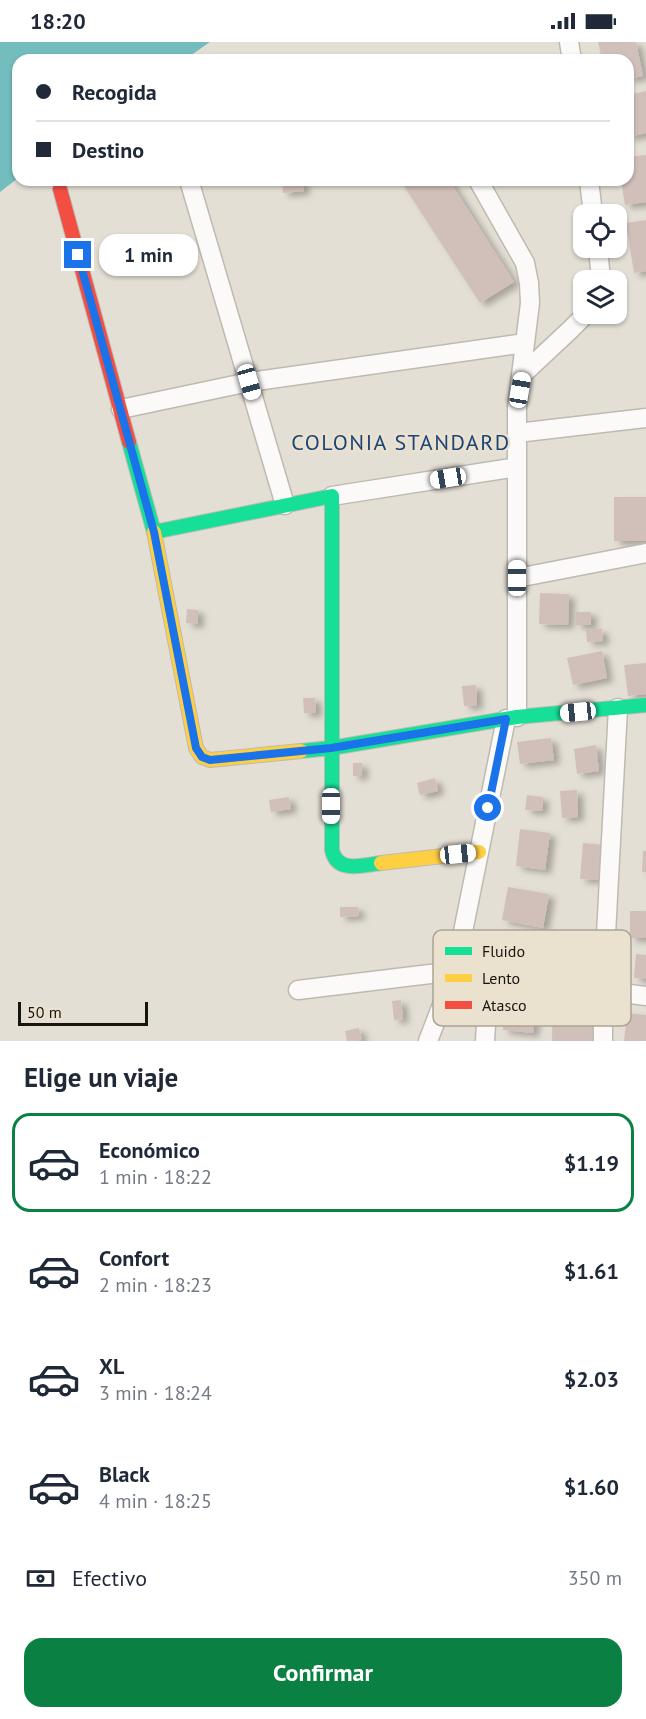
<!DOCTYPE html>
<html lang="es">
<meta charset="utf-8">
<style>
:root{--surface:#fff;--page:#f6f6f7;--text:#1f2937;--muted:#747a83;--line:#e0e1e3;--accent:#0b8043}
body{margin:0;font-family:"PT Sans",sans-serif;background:var(--page);color:var(--text);height:100vh;display:flex;flex-direction:column;font-size:22px;white-space:nowrap}
*{box-sizing:border-box;margin:0}
p{font-size:20px;color:var(--muted)}
.icon{flex:none;width:33px;height:33px;fill:none;stroke:currentColor;stroke-width:2;stroke-linecap:round;stroke-linejoin:round}
.map{position:relative;height:999px;overflow:hidden}
.details{display:flex;flex-direction:column;background:var(--surface);flex:1}
.details>*{flex:none}
.hud{position:absolute;left:12px;top:12px;width:622px;height:132px;border-radius:18px;box-shadow:0 2px 4px #0004;display:grid;align-content:center;height:132px;padding:0 24px;background:var(--surface)}
.fabs{position:absolute;left:573px;top:162px;display:grid;gap:12px}
.fabs a{display:grid;place-items:center;width:54px;height:54px;border-radius:12px;background:var(--surface);box-shadow:0 2px 4px #0004;font-size:30px}
.scale{position:absolute;left:18px;bottom:15px;width:130px;box-sizing:border-box;padding-left:6px;border:3px solid #18150f;border-top:0;font-size:16px;line-height:21px;white-space:nowrap;color:#18150f;-webkit-text-stroke:4px #eae2cf;paint-order:stroke}
.end{position:absolute;width:27px;height:27px;margin:-14px;border:8px solid #1a73e8;background:#fff;box-shadow:0 0 0 3px #fff}
.from{border-radius:50%}
.bubble{position:absolute;height:42px;border-radius:18px;background:var(--surface);box-shadow:0 2px 4px #0004;font-size:20px;font-weight:700;line-height:42px;text-align:center}
.car{position:absolute;width:18px;height:36px;margin:-18px -9px;border-radius:8px;box-shadow:0 0 4px 2px #0007;background:linear-gradient(#fff 24%,#345 0 40%,#fff 0 76%,#345 0 86%,#fff 0)}
.hud b{display:flex;align-items:center;gap:21px;height:57px;font-size:22px}
.hud b+b{border-top:2px solid var(--line)}
.hud i{width:15px;height:15px;background:var(--text)}
ul{padding:0;list-style:none}
li{display:flex;align-items:center;gap:18px;height:99px;margin:0 12px 9px;padding:0 12px;border:3px solid transparent;border-radius:18px}
li div{flex:1}
li b{display:block;font-size:22px}
li em{font-style:normal;font-weight:700}
li.active{border-color:var(--accent)}
li>.icon{width:54px;height:54px;stroke-width:1.5}
h2{padding:0 24px;font-size:27px;line-height:72px}
.pay{display:flex;align-items:center;gap:15px;height:66px;padding:0 24px;font-size:22px}
.pay p{margin-inline-start:auto}
.cta{display:flex;gap:12px;margin-top:auto;padding:12px 24px}
.cta a{flex:1;height:69px;border-radius:18px;background:var(--accent);color:#fff;font-size:24px;font-weight:700;line-height:69px;text-align:center}
.status{display:flex;justify-content:space-between;align-items:center;height:42px;padding:0 30px;background:var(--surface);direction:ltr}
.status svg{height:16px;fill:currentColor}
.map>svg:first-child{display:block}
</style>
<div class="status"><b>18:20</b><svg viewBox="0 0 49 12"><path d="M0 12V9h3v3zM5 12V6h3v6zM10 12V3h3v9zM15 12V0h3v12zM26 1h20v11H26zM47 4h2v5h-2z"/></svg></div>
<div class="map">
<svg width="646" height="999" viewBox="0 0 646 999">
<defs>
<filter id="shadow"><feDropShadow dx="6" dy="4" stdDeviation="3" flood-color="#0004"/></filter>
</defs>
<rect width="100%" height="100%" fill="#e4dfd5"/>
<path fill="#73bdbe" d="M0 0H210L184 18H18V136L0 150Z"/>
<path fill="#d1bfba" filter="url(#shadow)" d="M598 0H636L643 34 628 37V18H602Z
M646 49V91L628 95V53Z
M646 113V160L625 163 621 138H628V115Z
M282 138H303L304 149 283 151Z
M400 138H449L514 240 480 261Z
M646 178V229L634 231 626 181Z
M614 455H646V499H614Z
M540 551 569 552 568 583 539 582Z
M187 567 198 568V582L186 581Z
M576 570H591V583H576Z
M586 587H602L603 599 587 600Z
M602 609 607 636 573 643 567 616Z
M646 621V652L628 654 624 623Z
M476 643 477 663 464 664 462 644Z
M303 656H315L316 671H304Z
M551 696 554 718 520 722 517 700Z
M596 703 599 729 577 732 574 707Z
M353 721H362V734H353Z
M435 736 438 749 420 753 417 741Z
M577 748 578 775 562 776 560 749Z
M527 753 543 755 542 769 525 768Z
M289 755 291 767 271 770 269 758Z
M520 787 550 791 545 828 516 824Z
M583 801 605 803 602 838 580 837Z
M643 809H646V830H642Z
M508 845 549 852 543 886 502 878Z
M340 865H358L359 874 340 875Z
M630 869H646V896H630Z
M636 912 646 913V937L634 936Z
M401 958 403 977 394 978 392 959Z
M506 961 535 964 533 991 503 988Z
M553 961 598 962 597 999H552Z
M627 971 646 973V999H624Z
M359 986 362 998 347 999 345 989Z"/>
<g fill="none" stroke-linecap="round" stroke-linejoin="round">
<g stroke="#bebab1" stroke-width="21">
<path id="street" d="M569 0 572 18
M189 138 285 463
M478 138 525 221 529 241 530 261 517 365V675
M589 138 593 172
M598 206 601 238
M523 332 570 288 586 272
M121 367 249 340 525 301
M517 391 646 376
M332 454 517 425
M517 536 646 511
M298 948 455 929 646 954
M428 999 455 929 506 677
M485 999 489 933
M603 999V949L618 666"/>
</g>
<g stroke="#bebab1" stroke-width="16">
<path id="fast" d="M129 400 154 490 332 454V808C337 832 363 823 381 821
M301 709 331 706 517 675 646 663"/>
</g>
<g stroke="#bebab1" stroke-width="16">
<path id="slow" d="M154 490 196 706 202 715 210 718 301 709
M381 821 479 810"/>
</g>
<g stroke="#bebab1" stroke-width="16">
<path id="jam" d="M60 147 129 400"/>
</g>
<use href="#street" stroke="#fbfaf9" stroke-width="18"/>
<use href="#fast" stroke="#16e098" stroke-width="14"/>
<use href="#slow" stroke="#ffcf43" stroke-width="14"/>
<use href="#jam" stroke="#f24e42" stroke-width="14"/>
</g>
<g fill="none" stroke-linecap="round" stroke-linejoin="round">
<path stroke="#1a73e8" stroke-width="8" d="M78 213 154 490 196 706 202 715 210 718 331 706 506 677 488 766"/>
</g>
<g text-anchor="middle" dominant-baseline="central" stroke-width="5" stroke-linejoin="round" paint-order="stroke">
<g font-size="22" letter-spacing="1.5" fill="#1a4579" stroke="#eae2cf">
<text x="401" y="400">COLONIA STANDARD</text>
</g>
</g>
<rect x="433" y="888" width="198" height="96" rx="9" fill="#eae2cf" stroke="#aba495" stroke-width="1.5"/>
<rect x="445" y="905" width="27" height="8" fill="#16e098"/>
<rect x="445" y="932" width="27" height="8" fill="#ffcf43"/>
<rect x="445" y="959" width="27" height="8" fill="#f24e42"/>
<g font-size="16" fill="#18150f">
<text x="482" y="915">Fluido</text>
<text x="482" y="942">Lento</text>
<text x="482" y="969">Atasco</text>
</g>
</svg>
<div class="fabs">
<a><svg class="icon" aria-label="locate" viewBox="0 0 24 24"><circle cx="12" cy="12" r="6"/><path d="M12 2v4M12 18v4M2 12h4M18 12h4"/></svg></a>
<a><svg class="icon" aria-label="layers" viewBox="0 0 24 24"><path d="M12 4l9 5-9 5-9-5zM3 14l9 5 9-5"/></svg></a>
</div>
<div class="scale">50 m</div>
<i class="end from" style="left:488px;top:766px"></i>
<i class="end" style="left:78px;top:213px"></i>
<div class="bubble" style="left:99px;top:192px;width:99px">1 min</div>
<i class="car" style="left:249px;top:340px;rotate:164deg"></i>
<i class="car" style="left:520px;top:348px;rotate:10deg"></i>
<i class="car" style="left:448px;top:436px;rotate:261deg"></i>
<i class="car" style="left:517px;top:536px;rotate:0deg"></i>
<i class="car" style="left:578px;top:670px;rotate:264deg"></i>
<i class="car" style="left:331px;top:764px;rotate:180deg"></i>
<i class="car" style="left:458px;top:812px;rotate:84deg"></i>
<div class="hud">
<b><i class="from"></i>Recogida</b>
<b><i></i>Destino</b>
</div>
</div>
<section class="details">
<h2>Elige un viaje</h2>
<ul>
<li class="active"><svg class="icon" aria-label="car" viewBox="0 0 24 24"><path d="M5 17H2v-5l4-1 3-4h7l3 4 3 1v5h-3M9 17h6M6 11h13"/><circle cx="7" cy="17" r="2"/><circle cx="17" cy="17" r="2"/></svg><div><b>Económico</b><p>1 min · 18:22</p></div><em>$1.19</em></li>
<li><svg class="icon" aria-label="car" viewBox="0 0 24 24"><path d="M5 17H2v-5l4-1 3-4h7l3 4 3 1v5h-3M9 17h6M6 11h13"/><circle cx="7" cy="17" r="2"/><circle cx="17" cy="17" r="2"/></svg><div><b>Confort</b><p>2 min · 18:23</p></div><em>$1.61</em></li>
<li><svg class="icon" aria-label="car" viewBox="0 0 24 24"><path d="M5 17H2v-5l4-1 3-4h7l3 4 3 1v5h-3M9 17h6M6 11h13"/><circle cx="7" cy="17" r="2"/><circle cx="17" cy="17" r="2"/></svg><div><b>XL</b><p>3 min · 18:24</p></div><em>$2.03</em></li>
<li><svg class="icon" aria-label="car" viewBox="0 0 24 24"><path d="M5 17H2v-5l4-1 3-4h7l3 4 3 1v5h-3M9 17h6M6 11h13"/><circle cx="7" cy="17" r="2"/><circle cx="17" cy="17" r="2"/></svg><div><b>Black</b><p>4 min · 18:25</p></div><em>$1.60</em></li>
</ul>
<div class="pay"><svg class="icon" aria-label="cash" viewBox="0 0 24 24"><path d="M3 7h18v10H3z"/><circle cx="12" cy="12" r="2"/></svg>Efectivo<p>350 m</p></div>
<div class="cta"><a>Confirmar</a></div>
</section>
